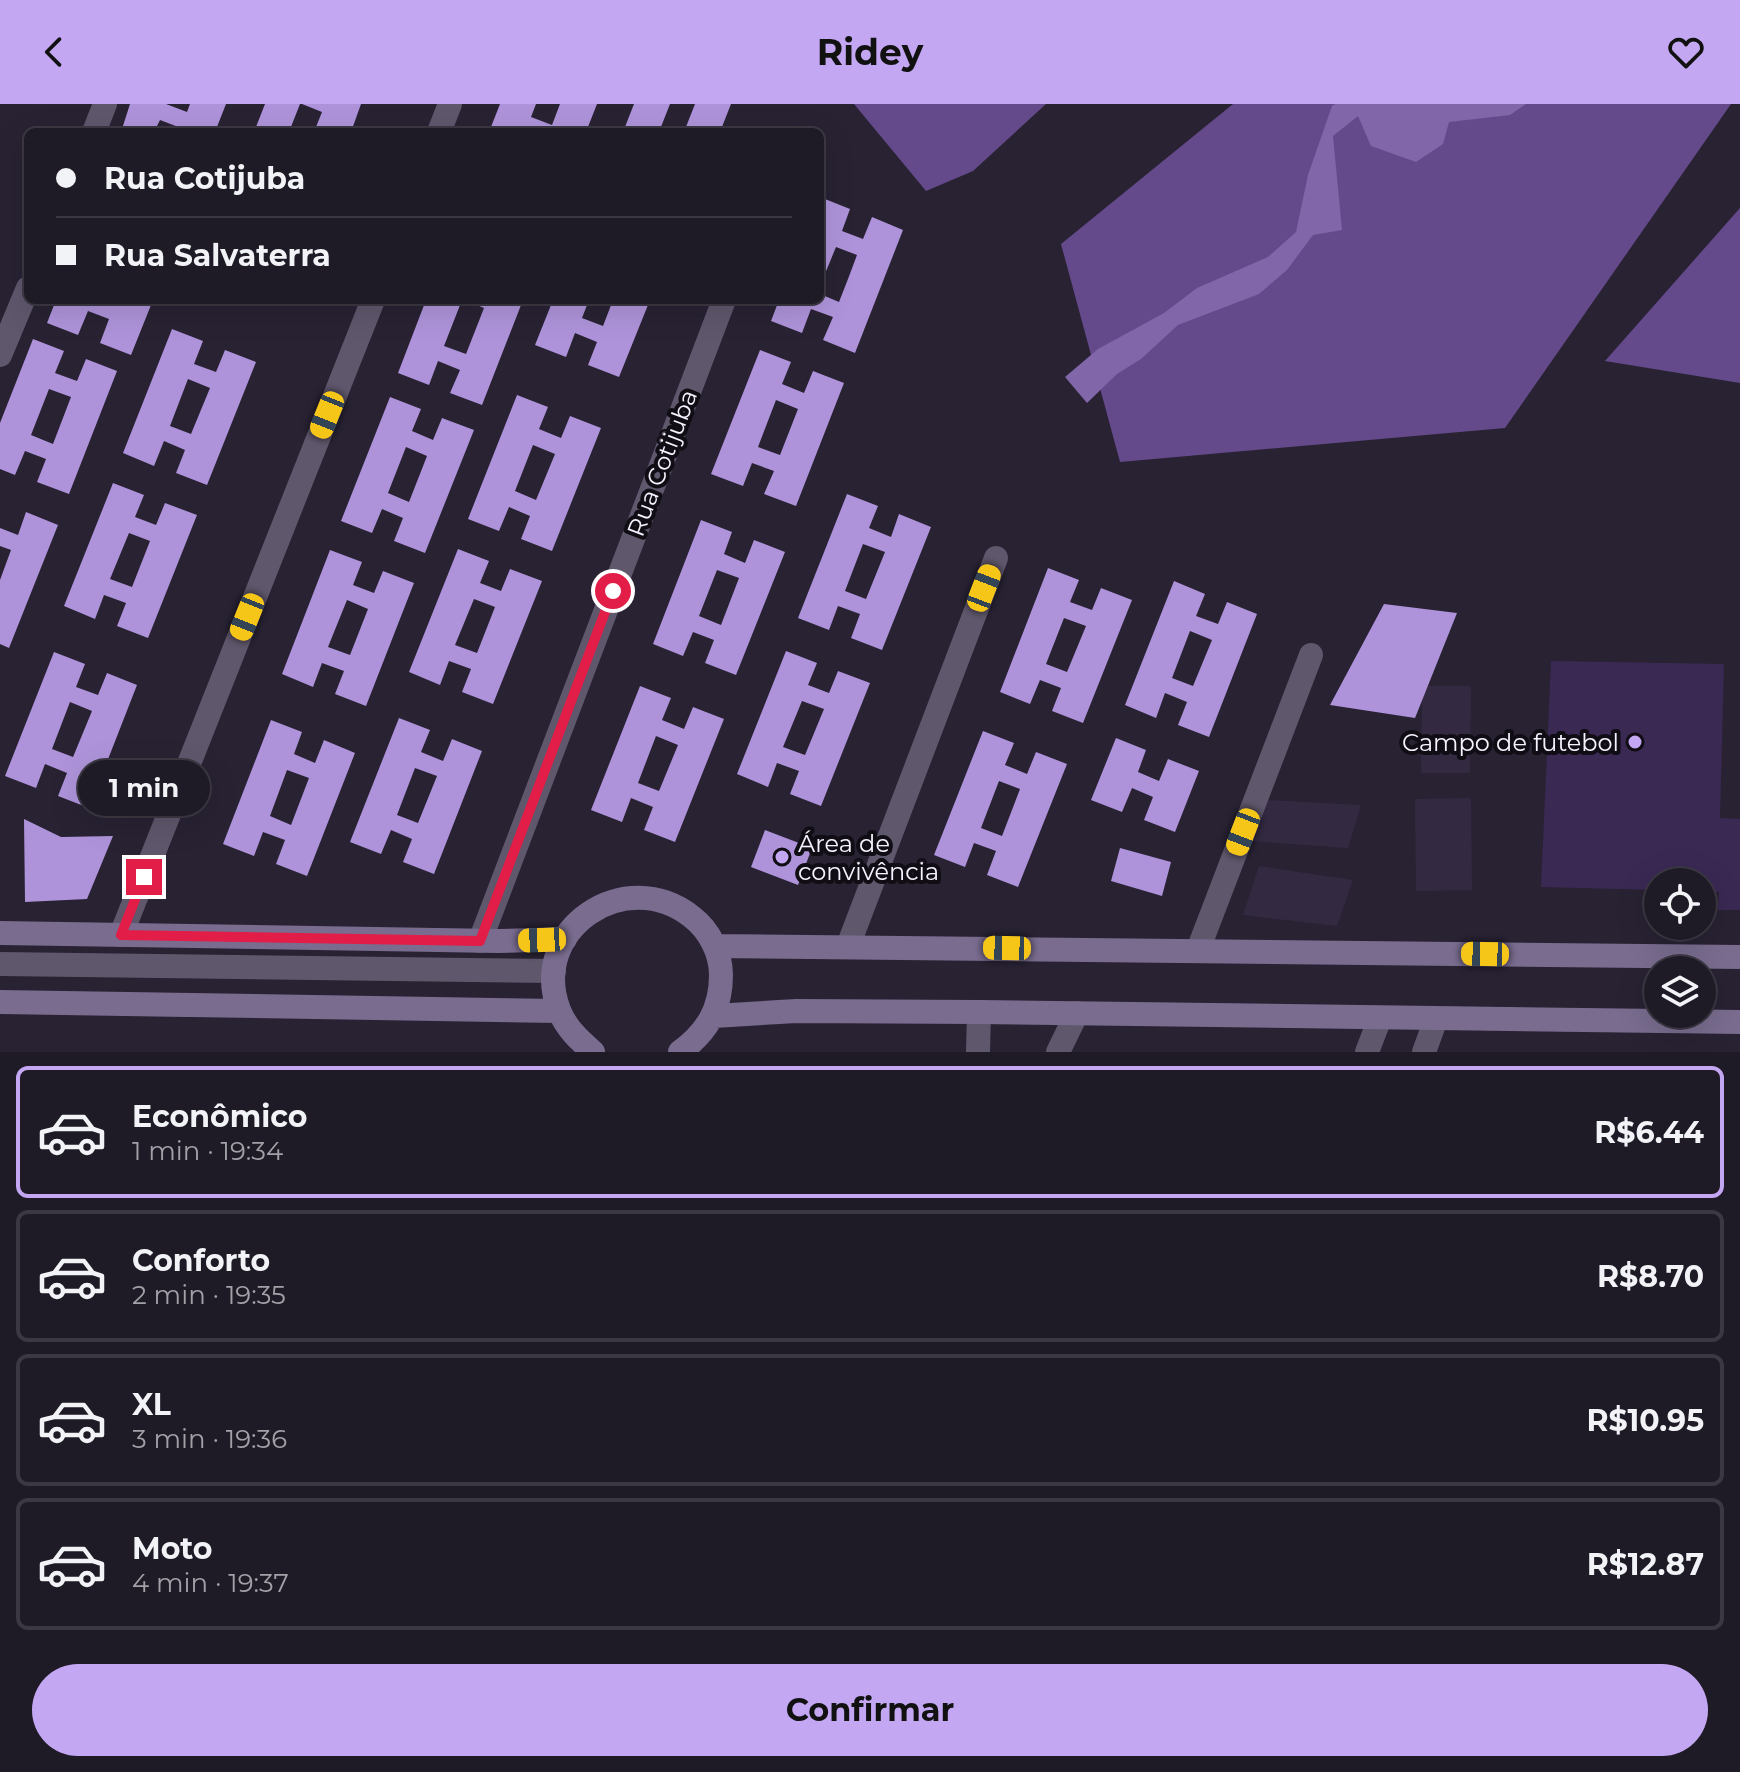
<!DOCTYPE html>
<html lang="pt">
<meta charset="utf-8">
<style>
:root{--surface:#1e1a26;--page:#2b2732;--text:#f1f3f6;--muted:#a1a1a7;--line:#3c3843;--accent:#c3a7f2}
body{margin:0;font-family:Montserrat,sans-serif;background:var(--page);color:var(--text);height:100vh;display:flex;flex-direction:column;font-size:30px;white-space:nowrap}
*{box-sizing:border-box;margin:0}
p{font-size:26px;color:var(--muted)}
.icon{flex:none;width:44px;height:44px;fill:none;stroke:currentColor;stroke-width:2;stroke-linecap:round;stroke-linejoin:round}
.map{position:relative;height:948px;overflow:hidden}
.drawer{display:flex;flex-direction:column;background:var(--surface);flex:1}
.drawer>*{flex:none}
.top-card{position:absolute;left:24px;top:24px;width:800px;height:176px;border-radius:12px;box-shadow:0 8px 32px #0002,0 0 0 2px var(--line);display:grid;align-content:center;height:176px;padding:0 32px;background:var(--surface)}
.tools{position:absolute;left:1644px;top:764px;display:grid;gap:16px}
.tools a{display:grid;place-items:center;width:72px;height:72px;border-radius:50%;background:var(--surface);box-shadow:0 8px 32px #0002,0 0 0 2px var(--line);font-size:40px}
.end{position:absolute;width:36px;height:36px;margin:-18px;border:10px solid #e11d48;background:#fff;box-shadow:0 0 0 4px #fff}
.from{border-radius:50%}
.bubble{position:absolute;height:56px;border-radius:28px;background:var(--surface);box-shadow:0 8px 32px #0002,0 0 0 2px var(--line);font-size:26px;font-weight:700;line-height:56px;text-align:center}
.car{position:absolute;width:24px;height:48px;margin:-24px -12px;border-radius:10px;box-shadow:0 0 6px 2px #0007;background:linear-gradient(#f5c518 24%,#345 0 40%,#f5c518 0 76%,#345 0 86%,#f5c518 0)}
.top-card b{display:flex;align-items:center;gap:28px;height:76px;font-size:30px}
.top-card b+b{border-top:2px solid var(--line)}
.top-card i{width:20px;height:20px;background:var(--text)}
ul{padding:14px 0 0;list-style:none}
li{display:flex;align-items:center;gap:24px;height:132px;margin:0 16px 12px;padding:0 16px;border:4px solid var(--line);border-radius:12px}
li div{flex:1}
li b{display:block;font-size:30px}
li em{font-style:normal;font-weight:700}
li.selected{border-color:var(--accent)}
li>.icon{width:72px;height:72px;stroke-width:1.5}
.button{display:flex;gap:16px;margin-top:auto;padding:16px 32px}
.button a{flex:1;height:92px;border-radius:48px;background:var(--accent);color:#111;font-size:32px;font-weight:700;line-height:92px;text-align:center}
header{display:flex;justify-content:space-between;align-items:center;height:104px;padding:0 32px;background:var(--accent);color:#111;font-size:36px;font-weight:700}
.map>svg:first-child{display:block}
</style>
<header><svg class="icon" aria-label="back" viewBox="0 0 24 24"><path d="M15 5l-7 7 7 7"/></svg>Ridey<svg class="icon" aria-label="heart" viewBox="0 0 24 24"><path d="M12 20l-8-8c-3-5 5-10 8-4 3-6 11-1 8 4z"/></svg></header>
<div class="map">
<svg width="1740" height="948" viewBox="0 0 1740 948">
<rect width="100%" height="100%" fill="#282233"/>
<path fill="#332a42" d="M1422 582H1471L1470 669H1421Z
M1471 694 1472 786 1416 787 1415 695Z
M1267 696 1361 701 1348 744 1250 737Z
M1259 762 1353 776 1337 822 1243 811Z"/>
<path fill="#3a2953" d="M1551 557 1724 560 1720 714 1740 715V806H1718L1719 788 1702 787V778H1658V786L1541 783Z"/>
<path fill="#654a8b" d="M854 0H1046L973 67 926 87Z
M1233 0H1731L1505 324 1120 358 1061 140Z
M1740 104V279L1605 257Z"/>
<path fill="#8166a9" d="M1335 0H1526L1510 11 1449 18 1443 40 1416 58 1371 42 1358 12 1333 32 1342 126 1313 131 1287 166 1259 190 1178 221 1141 255 1117 270 1087 299 1065 273 1098 245 1164 209 1197 184 1268 153 1296 128 1308 71 1332 2Z"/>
<path fill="#ae93da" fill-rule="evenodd" d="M130 0H166L187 8 190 0H226L215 28H179L181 24 160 16 154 28H121Z
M265 0H300L289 28H254Z
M302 0H361L351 28H314L322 8Z
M500 0H536L531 13 552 21 560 0H597L586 28H489Z
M634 0H670L659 28H623Z
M695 0H731L720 28H684Z
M820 93 850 105 842 127 863 135 872 113 903 126 855 249 823 236 833 213 811 205 802 229 771 217 779 196H820V190L839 198 848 175 857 151 836 143 820 182Z
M56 196H106L116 200 117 196H153L131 251 100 239 109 215 88 207 78 231 47 219Z
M426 196H462L444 242 466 250 484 204 465 196H523L482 301 450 289 460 266 438 257 429 281 398 269Z
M553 196H589L582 214 603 222 613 196H650L619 273 588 261 597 238 575 229 566 253 535 241Z
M172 225 203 237 194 260 216 268 225 246 256 258 207 381 176 369 185 346 164 337 154 362 123 349ZM188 275 210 284 191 330 170 322Z
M33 235 64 247 55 269 77 277 86 255 117 267 69 390 37 378 46 355 25 347 15 371 0 365V319ZM49 285 71 293 53 340 31 331Z
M760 246 791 258 782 280 804 289 813 267 844 279 796 402 764 390 774 367 752 359 743 382 711 370ZM776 296 798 305 780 351 758 343Z
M517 291 548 303 539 325 561 334 570 312 601 324 552 447 521 435 530 412 509 403 499 427 468 415ZM533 341 555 350 536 396 515 387Z
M390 293 421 305 412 327 433 336 442 314 474 326 425 449 394 437 403 414 382 405 372 429 341 417ZM406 343 427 352 409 398 388 389Z
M113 379 144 391 135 413 156 421 165 399 197 411 148 534 117 522 126 499 104 491 95 515 64 502ZM129 429 150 437 132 483 110 475Z
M847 390 878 402 869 424 891 433 899 410 931 423 882 546 851 534 860 510 838 502 829 526 798 514ZM863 440 885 448 866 495 845 487Z
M26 408 58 421 9 544 0 540V476L11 446 0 442V424L18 431Z
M701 416 732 428 724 450 745 459 754 436 785 448 736 571 705 559 714 536 693 528 683 552 653 540ZM717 466 739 474 721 521 699 512Z
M458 445 489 457 480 479 501 487 510 465 542 477 493 600 462 588 471 565 449 557 440 581 409 568ZM474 495 495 503 477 549 455 541Z
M330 446 362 458 353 481 374 489 383 467 414 479 366 602 335 590 344 567 322 559 313 583 282 570ZM347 496 368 505 350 551 328 543Z
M1048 464 1079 476 1070 498 1092 506 1101 484 1132 496 1083 619 1052 607 1061 584 1040 576 1030 600 1000 588ZM1064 514 1086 522 1067 568 1046 560Z
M1174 477 1205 490 1196 512 1218 520 1227 498 1257 510 1209 633 1178 621 1187 598 1165 589 1156 614 1125 601ZM1190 527 1212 536 1193 582 1172 574Z
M1384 500 1457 509 1415 614 1330 601Z
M786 547 817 559 808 581 829 589 838 567 870 579 821 702 790 690 799 667 777 659 768 683 737 670ZM802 597 824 605 805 651 783 643Z
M54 548 85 560 76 583 98 591 107 569 137 581 89 704 58 692 67 669 45 660 36 684 5 672ZM70 598 92 607 73 653 52 645Z
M640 582 671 594 662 616 684 625 693 603 724 615 675 738 644 726 653 703 631 694 622 718 591 706ZM656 632 678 641 659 687 638 679Z
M399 614 430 626 421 648 443 657 452 635 482 647 434 770 403 758 412 735 391 726 381 750 350 738ZM415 664 437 672 418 719 397 711Z
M271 616 302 628 294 650 315 659 324 636 355 649 307 772 276 760 285 736 263 728 254 752 223 740ZM287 666 309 674 291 721 270 712Z
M983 627 1014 639 1005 661 1027 670 1036 648 1067 660 1018 783 987 771 996 747 974 739 965 763 934 751ZM999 677 1020 685 1002 732 981 724Z
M1116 634 1146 646 1138 668 1159 677 1168 655 1199 667 1175 728 1144 716 1153 693 1132 684 1122 708 1091 696Z
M24 715 61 733 113 732 87 795 25 798Z
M765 726 812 744 798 781 751 763Z
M1120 744 1171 758 1162 792 1111 777Z"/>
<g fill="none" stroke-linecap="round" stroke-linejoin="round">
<path stroke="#5f576c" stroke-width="24" d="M94 28 105 0
M439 28 450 0
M0 251 28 184
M121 831 373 196
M480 837 724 196
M848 842 996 454
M1198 846 1311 551
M0 860 554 867
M978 948 979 908
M1058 948 1077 909
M1367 948 1380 914
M1424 948 1436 915"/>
<path stroke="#796c8f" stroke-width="24" d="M0 829 498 837 565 835
M715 842 1740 853
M0 898 559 907
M714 912 796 907 979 908 1740 918
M593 948C579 936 566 924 559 906 528 825 626 760 692 813 709 826 721 849 721 871 721 905 707 928 680 948"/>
</g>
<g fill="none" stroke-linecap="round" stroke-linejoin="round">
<path stroke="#e11d48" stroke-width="10" d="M144 773 121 831 480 837 613 487"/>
</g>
<g fill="#c3a7f2" stroke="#100d15" stroke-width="3">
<circle cx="1635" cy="638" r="8"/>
<circle cx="782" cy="753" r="8"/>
</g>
<g text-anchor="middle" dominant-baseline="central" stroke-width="8" stroke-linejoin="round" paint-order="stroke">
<g font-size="24" fill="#f7f2ff" stroke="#100d15">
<text transform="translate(662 359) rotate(-69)">Rua Cotijuba</text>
</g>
<g font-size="24" fill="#f7f2ff" stroke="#100d15" text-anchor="end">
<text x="1619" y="638">Campo de futebol</text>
<text x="798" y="739" text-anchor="start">Área de<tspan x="798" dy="28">convivência</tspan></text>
</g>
</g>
</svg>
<div class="tools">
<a><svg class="icon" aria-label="locate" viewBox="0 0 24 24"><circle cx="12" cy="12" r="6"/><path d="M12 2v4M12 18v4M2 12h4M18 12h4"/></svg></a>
<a><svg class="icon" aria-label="layers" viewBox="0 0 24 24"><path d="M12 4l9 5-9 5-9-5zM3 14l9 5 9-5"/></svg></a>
</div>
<i class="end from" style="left:613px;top:487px"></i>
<i class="end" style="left:144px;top:773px"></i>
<div class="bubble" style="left:78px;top:656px;width:132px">1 min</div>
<i class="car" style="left:327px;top:311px;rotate:202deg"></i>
<i class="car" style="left:984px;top:484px;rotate:21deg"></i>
<i class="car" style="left:247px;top:513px;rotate:202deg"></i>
<i class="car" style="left:1243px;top:728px;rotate:201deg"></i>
<i class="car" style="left:542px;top:836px;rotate:268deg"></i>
<i class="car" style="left:1007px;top:844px;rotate:271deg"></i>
<i class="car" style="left:1485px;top:850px;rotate:271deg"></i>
<div class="top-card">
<b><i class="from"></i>Rua Cotijuba</b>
<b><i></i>Rua Salvaterra</b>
</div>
</div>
<section class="drawer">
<ul>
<li class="selected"><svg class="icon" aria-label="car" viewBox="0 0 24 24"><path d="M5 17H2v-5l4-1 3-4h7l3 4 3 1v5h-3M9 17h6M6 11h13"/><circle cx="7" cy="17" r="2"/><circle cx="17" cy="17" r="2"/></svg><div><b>Econômico</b><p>1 min · 19:34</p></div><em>R$6.44</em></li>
<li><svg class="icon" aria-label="car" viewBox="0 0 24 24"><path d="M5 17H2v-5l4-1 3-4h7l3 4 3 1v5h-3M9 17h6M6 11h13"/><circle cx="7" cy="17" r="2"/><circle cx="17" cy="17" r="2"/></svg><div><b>Conforto</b><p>2 min · 19:35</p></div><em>R$8.70</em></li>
<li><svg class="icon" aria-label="car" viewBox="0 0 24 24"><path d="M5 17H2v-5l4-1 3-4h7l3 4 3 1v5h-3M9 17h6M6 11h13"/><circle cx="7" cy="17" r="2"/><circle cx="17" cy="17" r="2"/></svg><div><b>XL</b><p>3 min · 19:36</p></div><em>R$10.95</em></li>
<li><svg class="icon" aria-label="car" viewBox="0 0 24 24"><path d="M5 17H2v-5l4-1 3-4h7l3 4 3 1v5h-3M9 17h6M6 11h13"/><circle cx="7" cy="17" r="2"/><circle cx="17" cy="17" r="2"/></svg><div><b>Moto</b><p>4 min · 19:37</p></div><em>R$12.87</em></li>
</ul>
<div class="button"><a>Confirmar</a></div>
</section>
